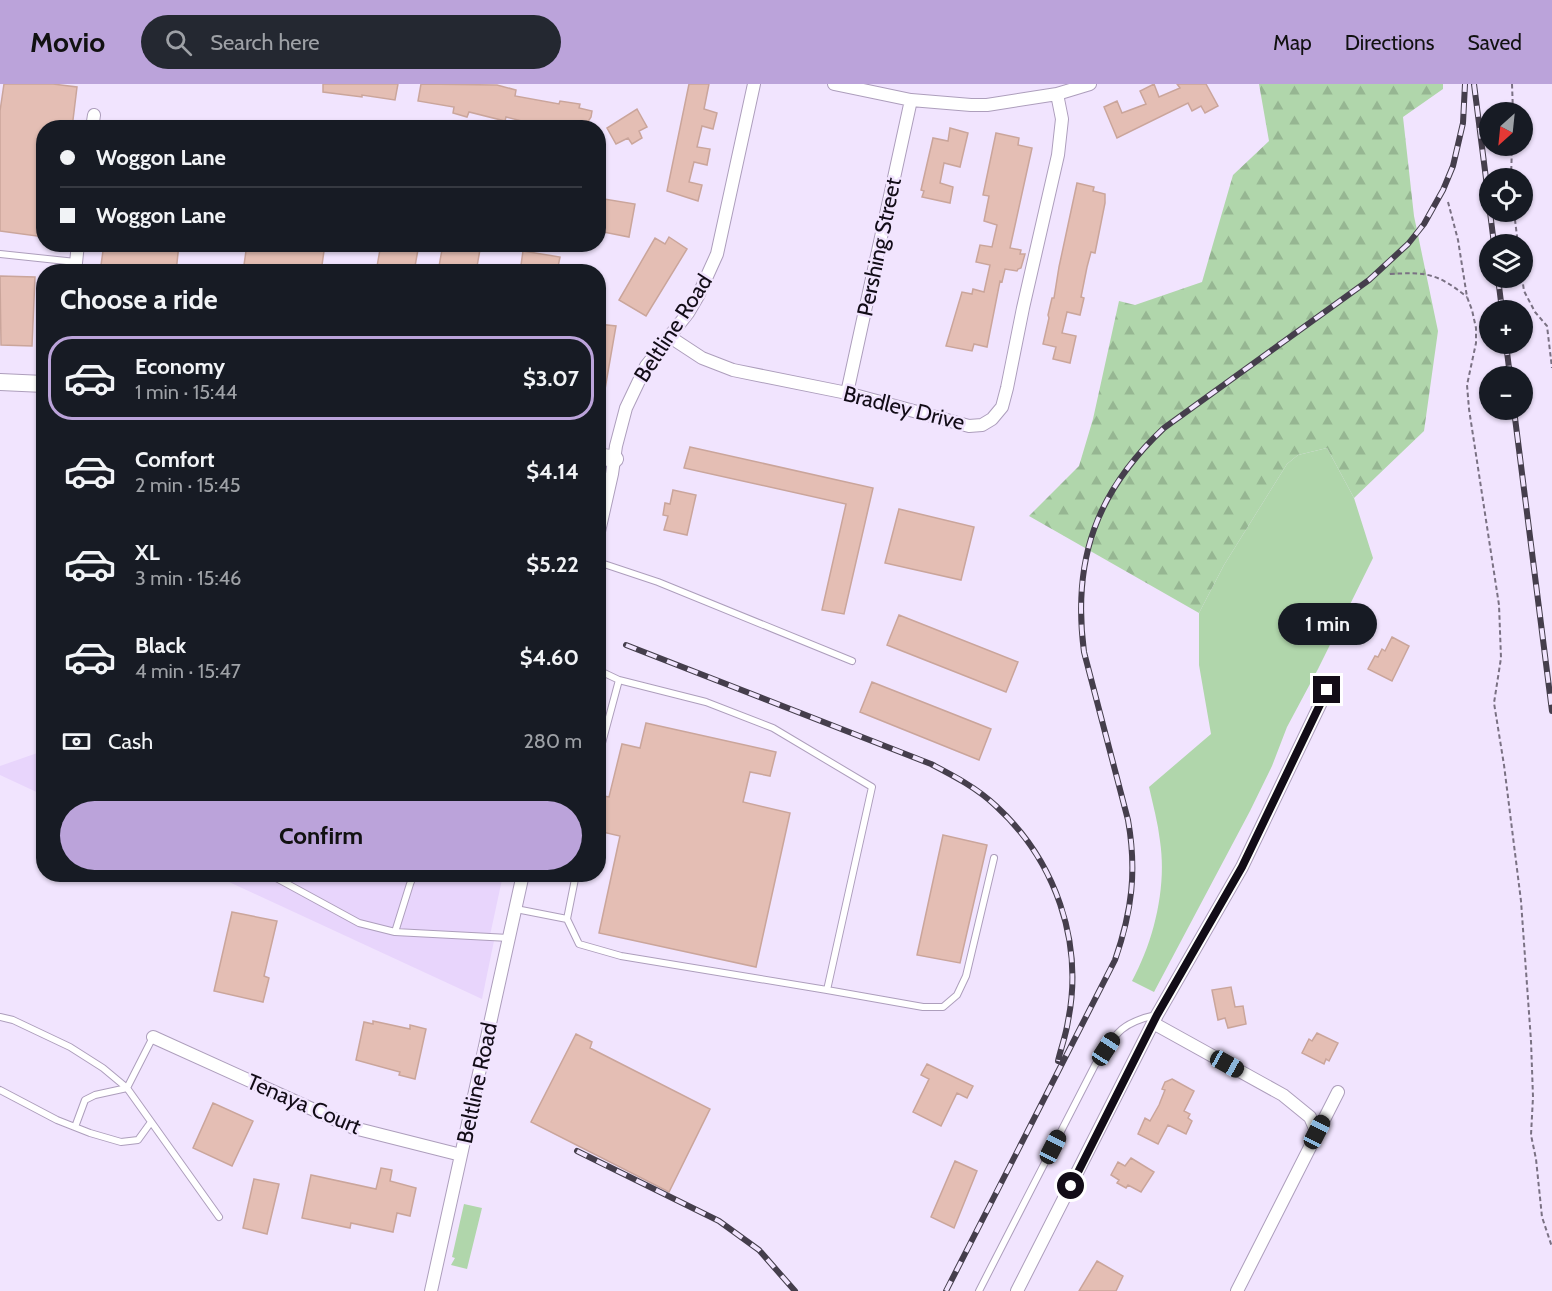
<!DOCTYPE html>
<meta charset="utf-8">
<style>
:root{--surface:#171b24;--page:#242831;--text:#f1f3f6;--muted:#9ea1a6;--line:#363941;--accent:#bba3da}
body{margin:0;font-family:Cabin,sans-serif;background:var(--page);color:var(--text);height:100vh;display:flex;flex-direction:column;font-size:22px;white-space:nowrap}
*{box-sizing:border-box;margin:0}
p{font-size:20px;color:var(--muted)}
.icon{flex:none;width:33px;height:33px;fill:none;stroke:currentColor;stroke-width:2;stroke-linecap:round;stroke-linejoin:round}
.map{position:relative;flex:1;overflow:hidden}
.panel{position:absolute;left:36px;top:180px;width:570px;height:618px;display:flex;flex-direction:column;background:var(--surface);border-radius:24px;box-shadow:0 2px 4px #0004}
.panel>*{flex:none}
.hud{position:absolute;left:36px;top:36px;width:570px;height:132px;border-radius:24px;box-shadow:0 2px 4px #0004;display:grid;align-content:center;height:132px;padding:0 24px;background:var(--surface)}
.needle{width:39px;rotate:207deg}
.fabs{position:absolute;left:1479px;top:18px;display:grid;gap:12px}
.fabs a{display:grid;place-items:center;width:54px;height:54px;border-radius:50%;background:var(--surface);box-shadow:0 2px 4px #0004;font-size:30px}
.end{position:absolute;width:27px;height:27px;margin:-14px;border:8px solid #120c17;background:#fff;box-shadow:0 0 0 3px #fff}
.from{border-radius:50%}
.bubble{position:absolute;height:42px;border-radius:21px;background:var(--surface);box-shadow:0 2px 4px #0004;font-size:20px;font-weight:700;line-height:42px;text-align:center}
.car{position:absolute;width:18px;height:36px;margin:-18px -9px;border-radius:8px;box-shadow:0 0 4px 2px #0007;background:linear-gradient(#222 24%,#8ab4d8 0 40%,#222 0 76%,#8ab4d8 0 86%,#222 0)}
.hud b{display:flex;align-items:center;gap:21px;height:57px;font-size:22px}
.hud b+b{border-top:2px solid var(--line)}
.hud i{width:15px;height:15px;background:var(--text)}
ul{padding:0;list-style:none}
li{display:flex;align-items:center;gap:18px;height:84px;margin:0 12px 9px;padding:0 12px;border:3px solid transparent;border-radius:24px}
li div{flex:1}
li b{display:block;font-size:22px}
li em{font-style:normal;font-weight:700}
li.current{border-color:var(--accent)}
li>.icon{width:54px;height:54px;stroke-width:1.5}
h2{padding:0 24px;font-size:27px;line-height:72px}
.pay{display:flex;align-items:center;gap:15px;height:66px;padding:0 24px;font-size:22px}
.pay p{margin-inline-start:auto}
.action{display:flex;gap:12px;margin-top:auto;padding:12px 24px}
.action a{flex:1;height:69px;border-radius:36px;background:var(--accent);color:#111;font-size:24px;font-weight:700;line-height:69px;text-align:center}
header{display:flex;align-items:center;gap:36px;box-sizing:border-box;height:84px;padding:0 30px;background:var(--accent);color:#111}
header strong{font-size:28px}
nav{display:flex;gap:33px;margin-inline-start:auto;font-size:21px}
.search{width:420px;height:54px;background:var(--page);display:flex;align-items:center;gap:15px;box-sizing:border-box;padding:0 21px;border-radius:33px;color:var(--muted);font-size:22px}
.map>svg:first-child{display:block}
</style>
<header>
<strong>Movio</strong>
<div class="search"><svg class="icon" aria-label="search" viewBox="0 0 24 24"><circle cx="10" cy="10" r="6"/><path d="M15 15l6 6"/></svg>Search here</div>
<nav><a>Map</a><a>Directions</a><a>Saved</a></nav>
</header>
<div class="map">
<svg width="1552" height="1207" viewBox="0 0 1552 1207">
<defs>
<pattern id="forest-firs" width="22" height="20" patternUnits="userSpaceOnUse" patternTransform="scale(1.5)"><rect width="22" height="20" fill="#b0d6ab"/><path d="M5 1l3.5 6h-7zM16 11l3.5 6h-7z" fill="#96b692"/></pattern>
</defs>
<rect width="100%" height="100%" fill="#f1e4fe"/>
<path fill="#e8d5fc" d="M43 667V711L0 691V682Z
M214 791H503L489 856 494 857 482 915Z"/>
<path fill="#b0d6ab" d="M1327 364 1354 414 1373 474 1318 585 1287 643 1272 682 1250 727 1154 908 1132 897C1154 857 1167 803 1160 757 1158 739 1153 721 1149 703L1211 650 1199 581V529L1224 481 1287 380 1298 371Z
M464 1120 482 1124 467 1185 451 1181 455 1174 452 1173Z"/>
<path fill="url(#forest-firs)" d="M1259 0H1443V5L1403 33 1414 132 1438 247 1424 347 1354 414 1327 364 1298 371 1287 380 1224 481 1199 529 1029 432 1079 382 1093 335 1119 217 1135 221 1202 198 1233 91 1269 57Z"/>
<path fill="#e4beb4" stroke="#caa59b" stroke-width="1.5" d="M4 0H53L77 3 72 44H44V153L0 147V27Z
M323 0H398L395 16 362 11V13L323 8Z
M421 0 497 1 516 6 515 12 559 20 560 17 580 20 579 24 592 27 591 33 584 44 540 41V44H525L526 38 506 33 505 37 469 28 467 33 453 29 454 23 418 17Z
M689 0H709L704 25 717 29 713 45 702 42 697 63 710 65 707 81 694 78 689 98 702 101 698 117 667 107Z
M1154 0 1159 13 1180 4 1177 0H1206L1218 22 1205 29 1201 22 1192 27 1188 19 1117 54 1104 23 1117 17 1122 29 1146 20 1140 7Z
M637 25 647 43 639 47 642 54 632 60 628 54 616 60 607 44Z
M950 44 968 49 960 83 944 79 940 99 953 103 950 119 922 113 924 107 921 106 933 54 948 57Z
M996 49 1019 54 1018 61 1032 64 1010 164 1021 166 1020 170H1025L1021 184 1018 185 1017 187 1005 185 1002 198 1000 197 987 263 974 260 972 267 946 262 962 208 972 210 973 205 984 208 990 181 976 178 980 161 992 163 997 141 984 137 989 112 983 111Z
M1077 99 1094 103 1093 107 1105 110V119L1095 169 1091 168 1087 183 1081 213 1084 214 1080 231 1067 228 1062 249 1076 252 1070 279 1053 275 1056 263 1043 260 1049 234 1048 231 1052 214H1054L1059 183Z
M598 114 635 120 629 153 598 147Z
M669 153 687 165 646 232 619 216 655 154 665 160Z
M104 160H179L176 188H100Z
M247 160H325L321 188H243Z
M381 160H419L414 188H376Z
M443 160H481L476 188H438Z
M523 167 560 173 557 188H520Z
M0 192 35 193 32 262 1 261Z
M598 240 616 242 604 311 598 310Z
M690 363 873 404 844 530 822 526 846 420 684 384Z
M673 406 696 411 687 451 664 446 668 432 663 431 665 419 670 420Z
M899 425 974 443 961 496 885 479Z
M899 531 1018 578 1006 608 887 561Z
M1392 553 1409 562 1392 597 1368 585 1375 572 1378 573 1382 565 1385 567Z
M872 598 991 645 979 676 860 628Z
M646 639 776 668 770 692 750 688 743 718 790 729 756 883 599 849 620 752 598 747V711L609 713 622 660 640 664Z
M943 751 987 761 960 879 917 871Z
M232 828 277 837 264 892 269 894 263 918 214 907Z
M1231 903 1235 923 1243 922 1246 940 1228 944 1225 934 1218 936 1212 906Z
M373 937 410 945V941L426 945 415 995 399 991 400 988 356 976 364 938 373 940Z
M1317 949 1338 959 1329 977 1326 975 1324 980 1302 969 1309 955 1312 957Z
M576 950 592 958 590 964 710 1025 669 1108 531 1038Z
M927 980 973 1002 967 1014 957 1009 941 1042 913 1028 929 995 921 991Z
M1172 995 1194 1007 1184 1027 1190 1030 1188 1034 1192 1037 1186 1050 1168 1041 1158 1060 1138 1050 1145 1034 1150 1037 1159 1021 1165 1006 1162 1005 1165 998Z
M213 1019 253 1037 232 1082 193 1064Z
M1131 1074 1154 1088 1141 1108 1128 1101 1126 1104 1117 1099 1119 1096 1111 1091 1118 1078 1125 1082Z
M955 1077 977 1087 954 1144 931 1133Z
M381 1084 392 1086 390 1097 416 1104 410 1132 397 1129 393 1148 351 1139 350 1144 302 1134 311 1091 376 1105Z
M254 1095 279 1100 267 1150 243 1144Z
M1097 1177 1123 1192 1116 1207H1079Z"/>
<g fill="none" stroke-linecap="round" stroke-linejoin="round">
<g stroke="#ad9ebc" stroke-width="8">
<path id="service" d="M0 170 76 178
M598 478 658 498 852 577
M598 586 619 596 598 674
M269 790 359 839 395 848 509 854
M516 825 567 835 576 790
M567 835 579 860 621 872 827 906 872 703 773 644 706 618 619 596
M395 848 410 800 414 790
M827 906 923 923H943L957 911 966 892 994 774
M0 933 13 936 70 963 103 984 127 1004 219 1133
M0 1006 57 1036 90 1049 121 1058 138 1056 151 1038
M75 1043 85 1016 95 1011 127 1004 153 953
M979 1207 1095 981C1115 951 1119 939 1156 931"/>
</g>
<g stroke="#ad9ebc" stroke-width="14">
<path id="minor" d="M834 0 911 16 971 21H987L1057 10 1090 0
M92 44 94 31
M75 188 78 160
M670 253 702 274 733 286 847 309 969 342 982 341 992 335 1002 323 1007 304 1023 224 1058 71 1062 35 1057 10
M847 309 911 16
M598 452 612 390 616 362 626 324 646 282 688 229 698 212 717 170 754 0
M1153 939 1283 1011 1310 1033 1317 1049
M153 953 354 1044 461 1071
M431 1207 523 790
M1017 1207 1157 931 1242 783 1327 606
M1237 1207 1338 1008"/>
</g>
<g stroke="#ad9ebc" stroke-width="18">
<path id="tertiary" d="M0 298 44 300
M598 372 615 375"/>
</g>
<path stroke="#7a7183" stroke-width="2" stroke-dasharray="4.5 3" stroke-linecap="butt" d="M1512 0 1513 28
M1511 94 1512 62
M1448 118 1458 156 1467 213 1472 226 1476 244V259L1467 301 1469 325 1499 521 1501 574 1494 619 1504 681 1521 817 1531 957 1533 1013 1531 1051 1536 1075 1542 1133 1552 1163
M1514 128 1518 160
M1390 190C1427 188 1437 189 1467 213
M1522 193 1524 207 1535 228 1547 242 1552 284"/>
<use href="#service" stroke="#fff" stroke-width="6"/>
<use href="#minor" stroke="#fff" stroke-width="12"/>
<use href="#tertiary" stroke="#fff" stroke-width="16"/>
<g stroke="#453e4c" stroke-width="6">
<path id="rail" d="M1474 0 1490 126
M1490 128 1494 160
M1498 194 1502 226
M1506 260 1510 292
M1514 326 1552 627
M626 561 931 680C954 692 977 704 996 722 1055 776 1084 858 1068 937 1066 951 1061 964 1058 977
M577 1067 719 1137 759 1166 795 1207
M946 1207 1115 876C1132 827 1137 787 1128 736L1084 568C1072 476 1096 408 1164 344L1369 196 1408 160 1424 140 1443 106 1453 82 1463 39 1465 0"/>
</g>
<use href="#rail" stroke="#f1e4fe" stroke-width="4" stroke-dasharray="11" stroke-linecap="butt"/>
</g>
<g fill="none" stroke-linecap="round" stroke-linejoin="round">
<path stroke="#120c17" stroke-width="8" d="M1071 1102 1157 931 1242 783 1327 606"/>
</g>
<g text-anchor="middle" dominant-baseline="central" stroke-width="5" stroke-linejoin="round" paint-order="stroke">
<g font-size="22" fill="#120c17" stroke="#f1e4fe">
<text transform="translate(879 163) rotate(-78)">Pershing Street</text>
<text transform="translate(673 244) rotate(-57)">Beltline Road</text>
<text transform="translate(904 324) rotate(14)">Bradley Drive</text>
<text transform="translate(477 999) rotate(-78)">Beltline Road</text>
<text transform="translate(304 1020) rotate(23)">Tenaya Court</text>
</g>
</g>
</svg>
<div class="fabs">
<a><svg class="needle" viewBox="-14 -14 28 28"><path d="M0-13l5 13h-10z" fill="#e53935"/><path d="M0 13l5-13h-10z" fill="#9ea1a6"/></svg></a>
<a><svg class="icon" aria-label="locate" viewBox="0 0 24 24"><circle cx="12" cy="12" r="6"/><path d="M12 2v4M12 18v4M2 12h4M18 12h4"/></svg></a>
<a><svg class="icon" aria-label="layers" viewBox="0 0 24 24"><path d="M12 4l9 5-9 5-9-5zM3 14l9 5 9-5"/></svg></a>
<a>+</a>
<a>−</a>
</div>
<i class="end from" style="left:1071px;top:1102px"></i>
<i class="end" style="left:1327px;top:606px"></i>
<div class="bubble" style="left:1278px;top:519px;width:99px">1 min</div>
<i class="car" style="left:1106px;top:965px;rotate:33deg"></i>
<i class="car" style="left:1227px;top:980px;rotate:119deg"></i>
<i class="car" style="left:1317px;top:1048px;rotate:27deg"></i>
<i class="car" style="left:1053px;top:1063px;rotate:27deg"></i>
<div class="hud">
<b><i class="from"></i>Woggon Lane</b>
<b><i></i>Woggon Lane</b>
</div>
<section class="panel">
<h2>Choose a ride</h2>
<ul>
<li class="current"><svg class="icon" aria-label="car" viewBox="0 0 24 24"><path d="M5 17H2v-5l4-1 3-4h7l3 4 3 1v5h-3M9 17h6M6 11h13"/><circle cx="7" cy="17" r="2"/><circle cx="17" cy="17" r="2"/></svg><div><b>Economy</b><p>1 min · 15:44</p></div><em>$3.07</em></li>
<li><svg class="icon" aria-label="car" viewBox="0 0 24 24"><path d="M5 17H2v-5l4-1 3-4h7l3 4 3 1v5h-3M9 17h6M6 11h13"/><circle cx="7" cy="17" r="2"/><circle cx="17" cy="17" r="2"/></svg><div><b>Comfort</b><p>2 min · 15:45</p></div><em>$4.14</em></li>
<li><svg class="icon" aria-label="car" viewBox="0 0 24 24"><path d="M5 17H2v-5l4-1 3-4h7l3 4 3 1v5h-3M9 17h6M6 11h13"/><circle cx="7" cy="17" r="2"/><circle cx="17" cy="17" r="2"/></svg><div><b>XL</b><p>3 min · 15:46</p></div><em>$5.22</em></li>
<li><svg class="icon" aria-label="car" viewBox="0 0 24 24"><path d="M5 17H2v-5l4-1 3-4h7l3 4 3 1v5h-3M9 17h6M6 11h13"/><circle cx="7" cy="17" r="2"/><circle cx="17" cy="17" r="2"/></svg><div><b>Black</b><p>4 min · 15:47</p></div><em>$4.60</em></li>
</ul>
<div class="pay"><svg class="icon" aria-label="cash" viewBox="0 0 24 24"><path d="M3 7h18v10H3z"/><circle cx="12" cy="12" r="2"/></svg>Cash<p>280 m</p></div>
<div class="action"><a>Confirm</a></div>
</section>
</div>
